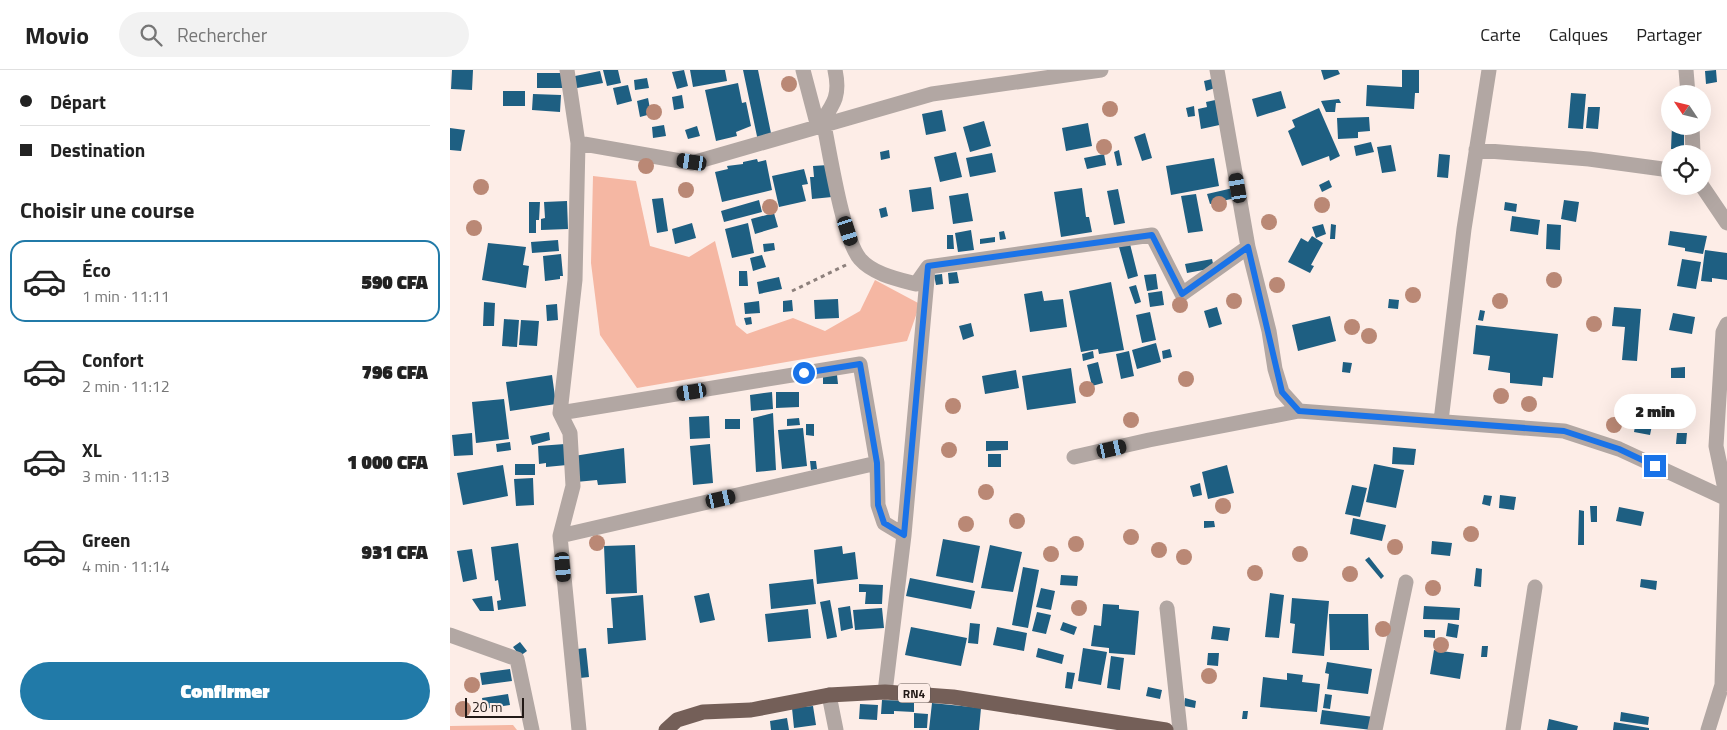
<!DOCTYPE html>
<html lang="fr">
<meta charset="utf-8">
<style>
:root{--surface:#fff;--page:#f2f2f2;--text:#222;--muted:#767676;--line:#e0e0e0;--accent:#217aa8}
body{margin:0;font-family:"Titillium Web",sans-serif;background:var(--page);color:var(--text);height:100vh;display:flex;flex-direction:column;font-size:19px;white-space:nowrap}
*{box-sizing:border-box;margin:0}
p{font-size:16px;color:var(--muted)}
.icon{flex:none;width:28px;height:28px;fill:none;stroke:currentColor;stroke-width:2;stroke-linecap:round;stroke-linejoin:round}
.map{position:relative;flex:1;overflow:hidden}
.details{display:flex;flex-direction:column;background:var(--surface);width:450px}
.details>*{flex:none}
.top-card{display:grid;align-content:center;height:110px;padding:0 20px;background:var(--surface)}
.needle{width:32px;rotate:305deg}
.fabs{position:absolute;left:1211px;top:15px;display:grid;gap:10px}
.fabs a{display:grid;place-items:center;width:50px;height:50px;border-radius:50%;background:var(--surface);box-shadow:0 5px 20px #0002;font-size:25px}
.scale{position:absolute;left:15px;bottom:12px;width:59px;box-sizing:border-box;padding-left:5px;border:2px solid #221916;border-top:0;font-size:14px;line-height:18px;white-space:nowrap;color:#221916;-webkit-text-stroke:4px #fdede7;paint-order:stroke}
.end{position:absolute;width:22px;height:22px;margin:-11px;border:6px solid #1a73e8;background:#fff;box-shadow:0 0 0 2px #fff}
.from{border-radius:50%}
.bubble{position:absolute;height:35px;border-radius:18px;background:var(--surface);box-shadow:0 5px 20px #0002;font-size:16px;font-weight:800;line-height:35px;text-align:center}
.car{position:absolute;width:15px;height:30px;margin:-15px -8px;border-radius:6px;box-shadow:0 0 4px 1px #0007;background:linear-gradient(#222 24%,#8ab4d8 0 40%,#222 0 76%,#8ab4d8 0 86%,#222 0)}
.top-card b{display:flex;align-items:center;gap:18px;height:48px;font-size:19px}
.top-card b+b{border-top:1px solid var(--line)}
.top-card i{width:12px;height:12px;background:var(--text)}
ul{padding:0;list-style:none}
li{display:flex;align-items:center;gap:15px;height:82px;margin:0 10px 8px;padding:0 10px;border:2px solid transparent;border-radius:15px}
li div{flex:1}
li b{display:block;font-size:19px}
li em{font-style:normal;font-weight:800}
li.selected{border-color:var(--accent)}
li>.icon{width:45px;height:45px;stroke-width:1.5}
h2{padding:0 20px;font-size:22px;line-height:60px}
.button{display:flex;gap:10px;margin-top:auto;padding:10px 20px}
.button a{flex:1;height:58px;border-radius:30px;background:var(--accent);color:#fff;font-size:20px;font-weight:800;line-height:58px;text-align:center}
header{display:flex;align-items:center;gap:30px;box-sizing:border-box;height:70px;padding:0 25px;background:var(--surface);border-bottom:1px solid var(--line)}
header strong{font-size:24px}
nav{display:flex;gap:28px;margin-inline-start:auto;font-size:18px}
.search{width:350px;height:45px;background:var(--page);display:flex;align-items:center;gap:12px;box-sizing:border-box;padding:0 18px;border-radius:28px;color:var(--muted);font-size:19px}
main{display:flex;flex:1;min-height:0}
.map>svg:first-child{display:block}
</style>
<header>
<strong>Movio</strong>
<div class="search"><svg class="icon" aria-label="search" viewBox="0 0 24 24"><circle cx="10" cy="10" r="6"/><path d="M15 15l6 6"/></svg>Rechercher</div>
<nav><a>Carte</a><a>Calques</a><a>Partager</a></nav>
</header>
<main>
<section class="details">
<div class="top-card">
<b><i class="from"></i>Départ</b>
<b><i></i>Destination</b>
</div>
<h2>Choisir une course</h2>
<ul>
<li class="selected"><svg class="icon" aria-label="car" viewBox="0 0 24 24"><path d="M5 17H2v-5l4-1 3-4h7l3 4 3 1v5h-3M9 17h6M6 11h13"/><circle cx="7" cy="17" r="2"/><circle cx="17" cy="17" r="2"/></svg><div><b>Éco</b><p>1 min · 11:11</p></div><em>590 CFA</em></li>
<li><svg class="icon" aria-label="car" viewBox="0 0 24 24"><path d="M5 17H2v-5l4-1 3-4h7l3 4 3 1v5h-3M9 17h6M6 11h13"/><circle cx="7" cy="17" r="2"/><circle cx="17" cy="17" r="2"/></svg><div><b>Confort</b><p>2 min · 11:12</p></div><em>796 CFA</em></li>
<li><svg class="icon" aria-label="car" viewBox="0 0 24 24"><path d="M5 17H2v-5l4-1 3-4h7l3 4 3 1v5h-3M9 17h6M6 11h13"/><circle cx="7" cy="17" r="2"/><circle cx="17" cy="17" r="2"/></svg><div><b>XL</b><p>3 min · 11:13</p></div><em>1 000 CFA</em></li>
<li><svg class="icon" aria-label="car" viewBox="0 0 24 24"><path d="M5 17H2v-5l4-1 3-4h7l3 4 3 1v5h-3M9 17h6M6 11h13"/><circle cx="7" cy="17" r="2"/><circle cx="17" cy="17" r="2"/></svg><div><b>Green</b><p>4 min · 11:14</p></div><em>931 CFA</em></li>
</ul>
<div class="button"><a>Confirmer</a></div>
</section>
<div class="map">
<svg width="1277" height="660" viewBox="0 0 1277 660">
<rect width="100%" height="100%" fill="#fdede7"/>
<path fill="#f5b7a3" d="M143 106 186 111 200 176 239 187 265 171 286 255 297 264 343 248 375 261 410 241 425 210 470 234 457 271 187 318 150 265 141 193Z
M63 655 67 660H0V656Z"/>
<path fill="#1e5f82" d="M2 0H23L22 20 1 19Z
M153 0H168L171 13 157 16Z
M234 0 238 16 227 19 222 2Z
M240 0H275L277 11 243 17Z
M293 0H308L322 68 308 71Z
M871 0H888L890 4 874 10Z
M952 0H969V23H965L964 39 916 36 917 15 952 17Z
M1266 0 1267 12 1256 14 1255 1Z
M150 1 153 13 122 19 120 7Z
M87 3H113V18H87Z
M197 8 199 18 185 20 184 10Z
M762 9 765 18 756 21 754 11Z
M288 13 292 33 296 32 301 56 286 62 287 66 266 71 255 20Z
M178 15 182 31 167 35 163 18Z
M53 21H75V36H53Z
M831 21 836 38 807 47 802 29Z
M1121 23 1136 24 1133 59 1118 58Z
M83 24 111 25 110 42 82 40Z
M232 25 234 38 224 40 222 27Z
M198 28 201 44 190 47 187 31Z
M770 29 774 54 751 59 748 39 757 37 756 32Z
M889 29 891 33H886L885 42H876L871 31Z
M744 36 745 46 738 47 736 38Z
M1138 37H1150L1148 59 1136 58Z
M869 38 890 86 880 91 879 86 852 96 838 61 845 57 842 50Z
M492 40 496 61 476 65 472 44Z
M919 47 920 61 908 62V68L888 69 887 48Z
M534 51 541 76 520 82 513 57Z
M638 53 642 76 616 81 612 58Z
M214 55 216 66 203 68 202 57Z
M247 56 250 66 238 69 235 60Z
M1222 56H1234V79H1221Z
M0 58 15 60 11 81 0 80Z
M695 63 702 88 692 91 684 67Z
M921 72 924 82 906 86 904 76Z
M941 75 946 101 932 103 927 77Z
M439 80 440 88 431 90 430 82Z
M669 80 672 95 667 96 664 82Z
M506 82 512 107 490 112 484 87Z
M542 83 546 102 520 107 516 88Z
M654 84 656 95 637 99 634 88Z
M989 84 1000 85 998 108 987 107Z
M764 88 769 116 721 125 716 96Z
M307 89 308 92 316 90 322 120 272 132 265 102 278 99 277 96 293 94V92Z
M378 95 382 127 362 129 360 107H364L363 96Z
M354 99 358 114 352 115 356 131 329 137 322 106Z
M879 110 882 117 872 122 869 115Z
M481 117 484 139 462 142 459 120Z
M632 118 636 147H639L642 162 611 167 604 122Z
M783 118 785 128 760 134 757 124Z
M668 119 675 153 664 155 657 121Z
M518 123 523 151 503 154 499 126Z
M746 124 753 161 738 163 731 126Z
M213 128 218 161 207 163 202 129Z
M309 130 312 142 274 152 271 141Z
M1114 130 1129 132 1126 152 1111 149Z
M117 131 118 159 91 160V149L95 148 94 132Z
M79 132H90L89 150H86V163H79Z
M1055 132 1067 134 1066 142 1054 140Z
M436 137 438 146 431 148 429 139Z
M324 143 328 157 305 164 301 149Z
M1062 146 1090 150 1088 165 1060 161Z
M242 153 246 168 225 174 222 159Z
M298 153 304 183 282 188 275 159Z
M873 154 876 164 866 168 862 157Z
M881 154 886 155 885 169H880Z
M1097 154 1111 155 1110 180 1096 179Z
M521 160 524 180 508 182 505 163Z
M554 161 556 169 550 170 549 162Z
M1220 161 1257 166 1253 184 1235 181V178L1218 175Z
M497 165H503L504 179H497Z
M862 166 873 173 861 195 864 196 860 203 838 192 851 168 858 172Z
M545 167V172L530 174V169Z
M108 170 109 181 82 183 81 172Z
M38 173 76 177 73 195 79 196 76 218 32 210Z
M324 173 325 180 314 182 313 174Z
M680 174 688 206 678 209 669 177Z
M1255 180 1277 183V210L1262 208V212L1251 211Z
M111 184 113 206H110V209L95 211 93 186Z
M312 185 316 197 303 201 300 188Z
M762 189 764 198 737 203 735 194Z
M1232 189 1251 192 1246 219 1227 216Z
M289 201H297L298 216H289Z
M507 202 509 213 499 214 498 203Z
M492 204 493 214 486 215 484 205Z
M706 204 708 219 697 221 694 205Z
M329 207 332 219 309 224 307 212Z
M661 212 674 280 649 284 648 279 631 282 619 221Z
M686 215 691 232 685 234 679 217Z
M592 221 594 231 613 229 617 257 580 262 574 224Z
M712 221 714 235 700 237 698 223Z
M388 229 389 248 365 249 364 230Z
M939 229 949 230 948 239 938 238Z
M342 230 343 241 333 242V231Z
M309 231 310 243 295 244 294 233Z
M34 232 45 233 44 256H33Z
M107 234 108 250 97 251 96 235Z
M767 237 772 254 759 258 754 241Z
M1164 237 1191 239 1187 291 1172 290 1175 257 1162 256Z
M1030 240 1035 241 1033 251 1028 250Z
M700 242 706 270 692 273 686 245Z
M1223 243 1245 247 1242 264 1219 260Z
M880 246 886 271 848 281 842 255Z
M301 247 302 254 296 255 294 248Z
M54 249 69 250 67 277 52 276Z
M71 250 89 251 87 276 69 275Z
M521 253 524 266 513 270 509 256Z
M1026 255 1108 264 1103 308 1093 307 1092 316 1060 313V303L1038 300 1040 286 1023 284Z
M706 273 711 292 687 299 682 280Z
M720 279 722 287 713 289 712 281Z
M643 281 644 288 633 291 632 284Z
M679 281 684 306 671 309 666 284Z
M648 292 653 313 642 316 637 295Z
M893 292 902 293 900 303 892 302Z
M1235 297V308H1221V298Z
M621 298 626 333 577 340 572 306Z
M566 300 569 318 535 324 532 306Z
M102 305 106 334 60 341 56 312Z
M387 305 388 314H373V306Z
M322 322 323 339 301 341 300 325Z
M326 322H349V337L326 338Z
M54 329 59 369 26 373 22 332Z
M1189 334 1206 336 1200 365 1184 362Z
M1215 337 1228 342 1226 347 1213 342Z
M323 343 326 400 306 402 303 348Z
M259 346 260 368 240 369 239 347Z
M349 348 350 355 337 356V349Z
M275 349H290V359H275Z
M356 354H364V366L356 365Z
M353 358 357 396 332 399 328 360Z
M99 362 100 370 82 375 80 366Z
M22 363 23 385 4 386 2 365Z
M1227 363H1237L1236 374H1226Z
M536 371H558V380L536 381Z
M60 372 61 380 47 382 46 374Z
M115 374 117 395 96 397V393L89 394 88 376Z
M260 374 263 413 243 415 240 376Z
M943 377 966 379 964 395 942 394Z
M174 378 176 413 148 415 147 410 126 412 124 386Z
M538 384H551V397H538Z
M360 391H366L367 399 361 400Z
M65 394H85V405H65Z
M924 394 954 400 946 438 916 432Z
M53 395 58 426 13 435 7 403Z
M777 395 784 423 758 429 752 402Z
M83 408 84 435 66 436 64 409Z
M750 413 752 425 743 427 740 416Z
M902 415 917 418 910 447 895 444Z
M1034 425 1042 426 1040 436 1032 434Z
M1050 425 1066 427 1064 440 1049 438Z
M1140 436H1147V452H1141Z
M1169 437 1194 442 1191 456 1166 451Z
M1129 440 1134 441V475H1128Z
M903 448 936 455 932 471 900 464Z
M754 451H764L765 457 754 458Z
M493 469 530 476 523 513 486 506Z
M982 471 1002 473 1000 486 981 484Z
M68 473 76 536 48 540 47 531 51 530 48 510 45 511 41 477Z
M185 475 187 523 156 524 154 476Z
M540 475 572 482 563 522 531 518Z
M392 476 393 484 405 482 408 509 367 514 364 480Z
M22 479 27 509 13 512 7 481Z
M919 487 934 506 931 509 915 490Z
M573 497 589 500 578 558 562 555Z
M1026 498 1032 499 1031 517 1024 516Z
M611 505 628 506 627 516 610 515Z
M460 508 525 521 521 539 456 526Z
M363 509 366 534 321 539 319 514Z
M1191 509 1207 511 1206 520 1190 517Z
M409 514 433 515 432 534H415L416 522H409Z
M591 518 605 521 601 540 586 537Z
M259 523 265 550 250 553 244 526Z
M820 523 834 525 829 568 815 567Z
M193 525 196 570 158 574 157 558H163L161 528Z
M42 526 44 541H30L22 529Z
M842 528 879 531 874 586 842 583 845 554 840 553Z
M380 530 387 567 377 569 370 532Z
M653 534 669 535V539L689 541 685 585 659 583V578L641 576 644 555 651 556Z
M400 536 403 558 391 561 388 538Z
M974 536 1010 538 1009 550 973 549Z
M432 538 434 558 405 560 403 540Z
M358 539 361 568 318 572 315 544Z
M587 542 601 545 596 564 582 561Z
M879 544H918L919 580H880Z
M613 552 627 557 624 565 610 560Z
M520 553 530 554 528 574 518 573Z
M998 553 1009 555 1007 568 996 566Z
M763 556 780 558 778 571 761 569Z
M461 557 517 568 511 596 455 585Z
M547 557 577 563 574 581 543 575Z
M974 560H985V568L974 567Z
M70 572 77 581 70 586 63 577Z
M1032 576H1038L1037 587H1031Z
M136 578 139 607 130 608 127 579Z
M588 578 614 585 612 594 586 587Z
M633 578 657 582 651 615 628 611Z
M984 580 1014 584 1010 609 980 604Z
M758 583H769L768 596 757 595Z
M661 586 674 588 670 620 657 618Z
M877 592 922 599 918 624 877 619 879 604 875 603Z
M60 599 62 611 32 615 30 603Z
M617 602 625 603 622 619 615 618Z
M837 603 853 605 852 612 870 614 867 642 810 637 813 607 837 610Z
M698 617 712 620 710 629 696 626Z
M58 624 60 635 34 639 32 628Z
M875 624 882 625 880 639 873 638Z
M735 628 746 631 745 638 734 636Z
M432 630 464 631V642L444 641V644H431Z
M482 633 531 638 529 660H479Z
M410 634 428 635 427 650 409 649Z
M363 636 366 655 344 658 342 638Z
M872 640 924 647 922 660 870 654Z
M793 641H798L797 649H792Z
M1171 642 1199 647 1198 655 1170 651Z
M464 643 478 644 477 658H464Z
M337 648 339 660H321L320 651Z
M1099 649 1128 656 1127 660H1097Z
M1164 652 1199 658V660H1163Z"/>
<g fill="none" stroke-linecap="round" stroke-linejoin="round">
<path stroke="#8d807c" stroke-width="3" stroke-dasharray="4 4" stroke-linecap="butt" d="M342 221 396 195"/>
<path stroke="#b2a7a3" stroke-width="15" d="M117 0 128 73 125 210 110 343 410 294 427 393
M353 0 368 57 374 55C380 84 393 169 410 189 423 204 447 209 466 214L478 197 702 165 732 224 798 177
M767 0 798 177 819 261 825 299 832 322 849 341 1114 361 1169 379 1277 429
M1236 0 1238 24
M1242 56 1243 84
M368 57C383 35 391 27 385 0
M128 73 242 93 482 24 651 0
M1026 80 1139 89 1220 100
M1252 116 1277 153
M110 343 120 363 123 416 110 466 129 660
M991 351 1014 159 1039 0
M624 387 699 370 849 341
M110 466 427 393 428 435 434 453 454 465
M717 538 730 660
M0 565 67 589 82 660
M1272 615 1277 429 1266 376 1273 262 1277 254
M435 622 454 465 478 198
M379 625 386 660
M925 660 956 512
M1063 660 1085 517
M1258 660 1272 615 1277 614"/>
<path stroke="#745f58" stroke-width="15" d="M216 660 227 650 253 642 301 640 379 625 435 622 503 627 716 660"/>
</g>
<g fill="#ba8875">
<circle cx="339" cy="14" r="8"/>
<circle cx="660" cy="39" r="8"/>
<circle cx="204" cy="42" r="8"/>
<circle cx="654" cy="77" r="8"/>
<circle cx="196" cy="96" r="8"/>
<circle cx="31" cy="117" r="8"/>
<circle cx="236" cy="120" r="8"/>
<circle cx="769" cy="134" r="8"/>
<circle cx="872" cy="135" r="8"/>
<circle cx="320" cy="137" r="8"/>
<circle cx="819" cy="152" r="8"/>
<circle cx="24" cy="158" r="8"/>
<circle cx="1104" cy="210" r="8"/>
<circle cx="827" cy="215" r="8"/>
<circle cx="963" cy="225" r="8"/>
<circle cx="784" cy="231" r="8"/>
<circle cx="1050" cy="231" r="8"/>
<circle cx="730" cy="235" r="8"/>
<circle cx="1144" cy="254" r="8"/>
<circle cx="902" cy="257" r="8"/>
<circle cx="919" cy="266" r="8"/>
<circle cx="736" cy="309" r="8"/>
<circle cx="637" cy="319" r="8"/>
<circle cx="1051" cy="326" r="8"/>
<circle cx="1079" cy="334" r="8"/>
<circle cx="503" cy="336" r="8"/>
<circle cx="681" cy="350" r="8"/>
<circle cx="1164" cy="355" r="8"/>
<circle cx="499" cy="380" r="8"/>
<circle cx="536" cy="422" r="8"/>
<circle cx="773" cy="436" r="8"/>
<circle cx="567" cy="451" r="8"/>
<circle cx="516" cy="454" r="8"/>
<circle cx="1021" cy="464" r="8"/>
<circle cx="681" cy="467" r="8"/>
<circle cx="147" cy="473" r="8"/>
<circle cx="626" cy="474" r="8"/>
<circle cx="945" cy="477" r="8"/>
<circle cx="709" cy="480" r="8"/>
<circle cx="601" cy="484" r="8"/>
<circle cx="850" cy="484" r="8"/>
<circle cx="734" cy="487" r="8"/>
<circle cx="805" cy="503" r="8"/>
<circle cx="900" cy="504" r="8"/>
<circle cx="983" cy="518" r="8"/>
<circle cx="629" cy="538" r="8"/>
<circle cx="933" cy="559" r="8"/>
<circle cx="991" cy="575" r="8"/>
<circle cx="759" cy="606" r="8"/>
<circle cx="22" cy="615" r="8"/>
<circle cx="13" cy="639" r="8"/>
</g>
<g fill="none" stroke-linecap="round" stroke-linejoin="round">
<path stroke="#1a73e8" stroke-width="6" d="M354 303 410 294 427 393 428 435 434 453 454 465 478 196 702 165 732 224 798 177 832 322 849 341 1114 361 1169 379 1205 396"/>
</g>
<g text-anchor="middle" dominant-baseline="central" stroke-width="5" stroke-linejoin="round" paint-order="stroke">
<rect fill="#fdede7" stroke="#645955" stroke-width="1" x="448" y="613.5" width="32" height="19" rx="4"/>
<g font-size="12" font-weight="bold" fill="#221916">
<text x="464" y="623">RN4</text>
</g>
</g>
</svg>
<div class="fabs">
<a><svg class="needle" viewBox="-14 -14 28 28"><path d="M0-13l5 13h-10z" fill="#e53935"/><path d="M0 13l5-13h-10z" fill="#767676"/></svg></a>
<a><svg class="icon" aria-label="locate" viewBox="0 0 24 24"><circle cx="12" cy="12" r="6"/><path d="M12 2v4M12 18v4M2 12h4M18 12h4"/></svg></a>
</div>
<div class="scale">20 m</div>
<i class="end from" style="left:354px;top:303px"></i>
<i class="end" style="left:1205px;top:396px"></i>
<div class="bubble" style="left:1164px;top:324px;width:82px">2 min</div>
<i class="car" style="left:242px;top:92px;rotate:279deg"></i>
<i class="car" style="left:788px;top:118px;rotate:350deg"></i>
<i class="car" style="left:398px;top:161px;rotate:162deg"></i>
<i class="car" style="left:242px;top:322px;rotate:261deg"></i>
<i class="car" style="left:662px;top:379px;rotate:77deg"></i>
<i class="car" style="left:271px;top:429px;rotate:77deg"></i>
<i class="car" style="left:113px;top:497px;rotate:175deg"></i>
</div>
</main>
